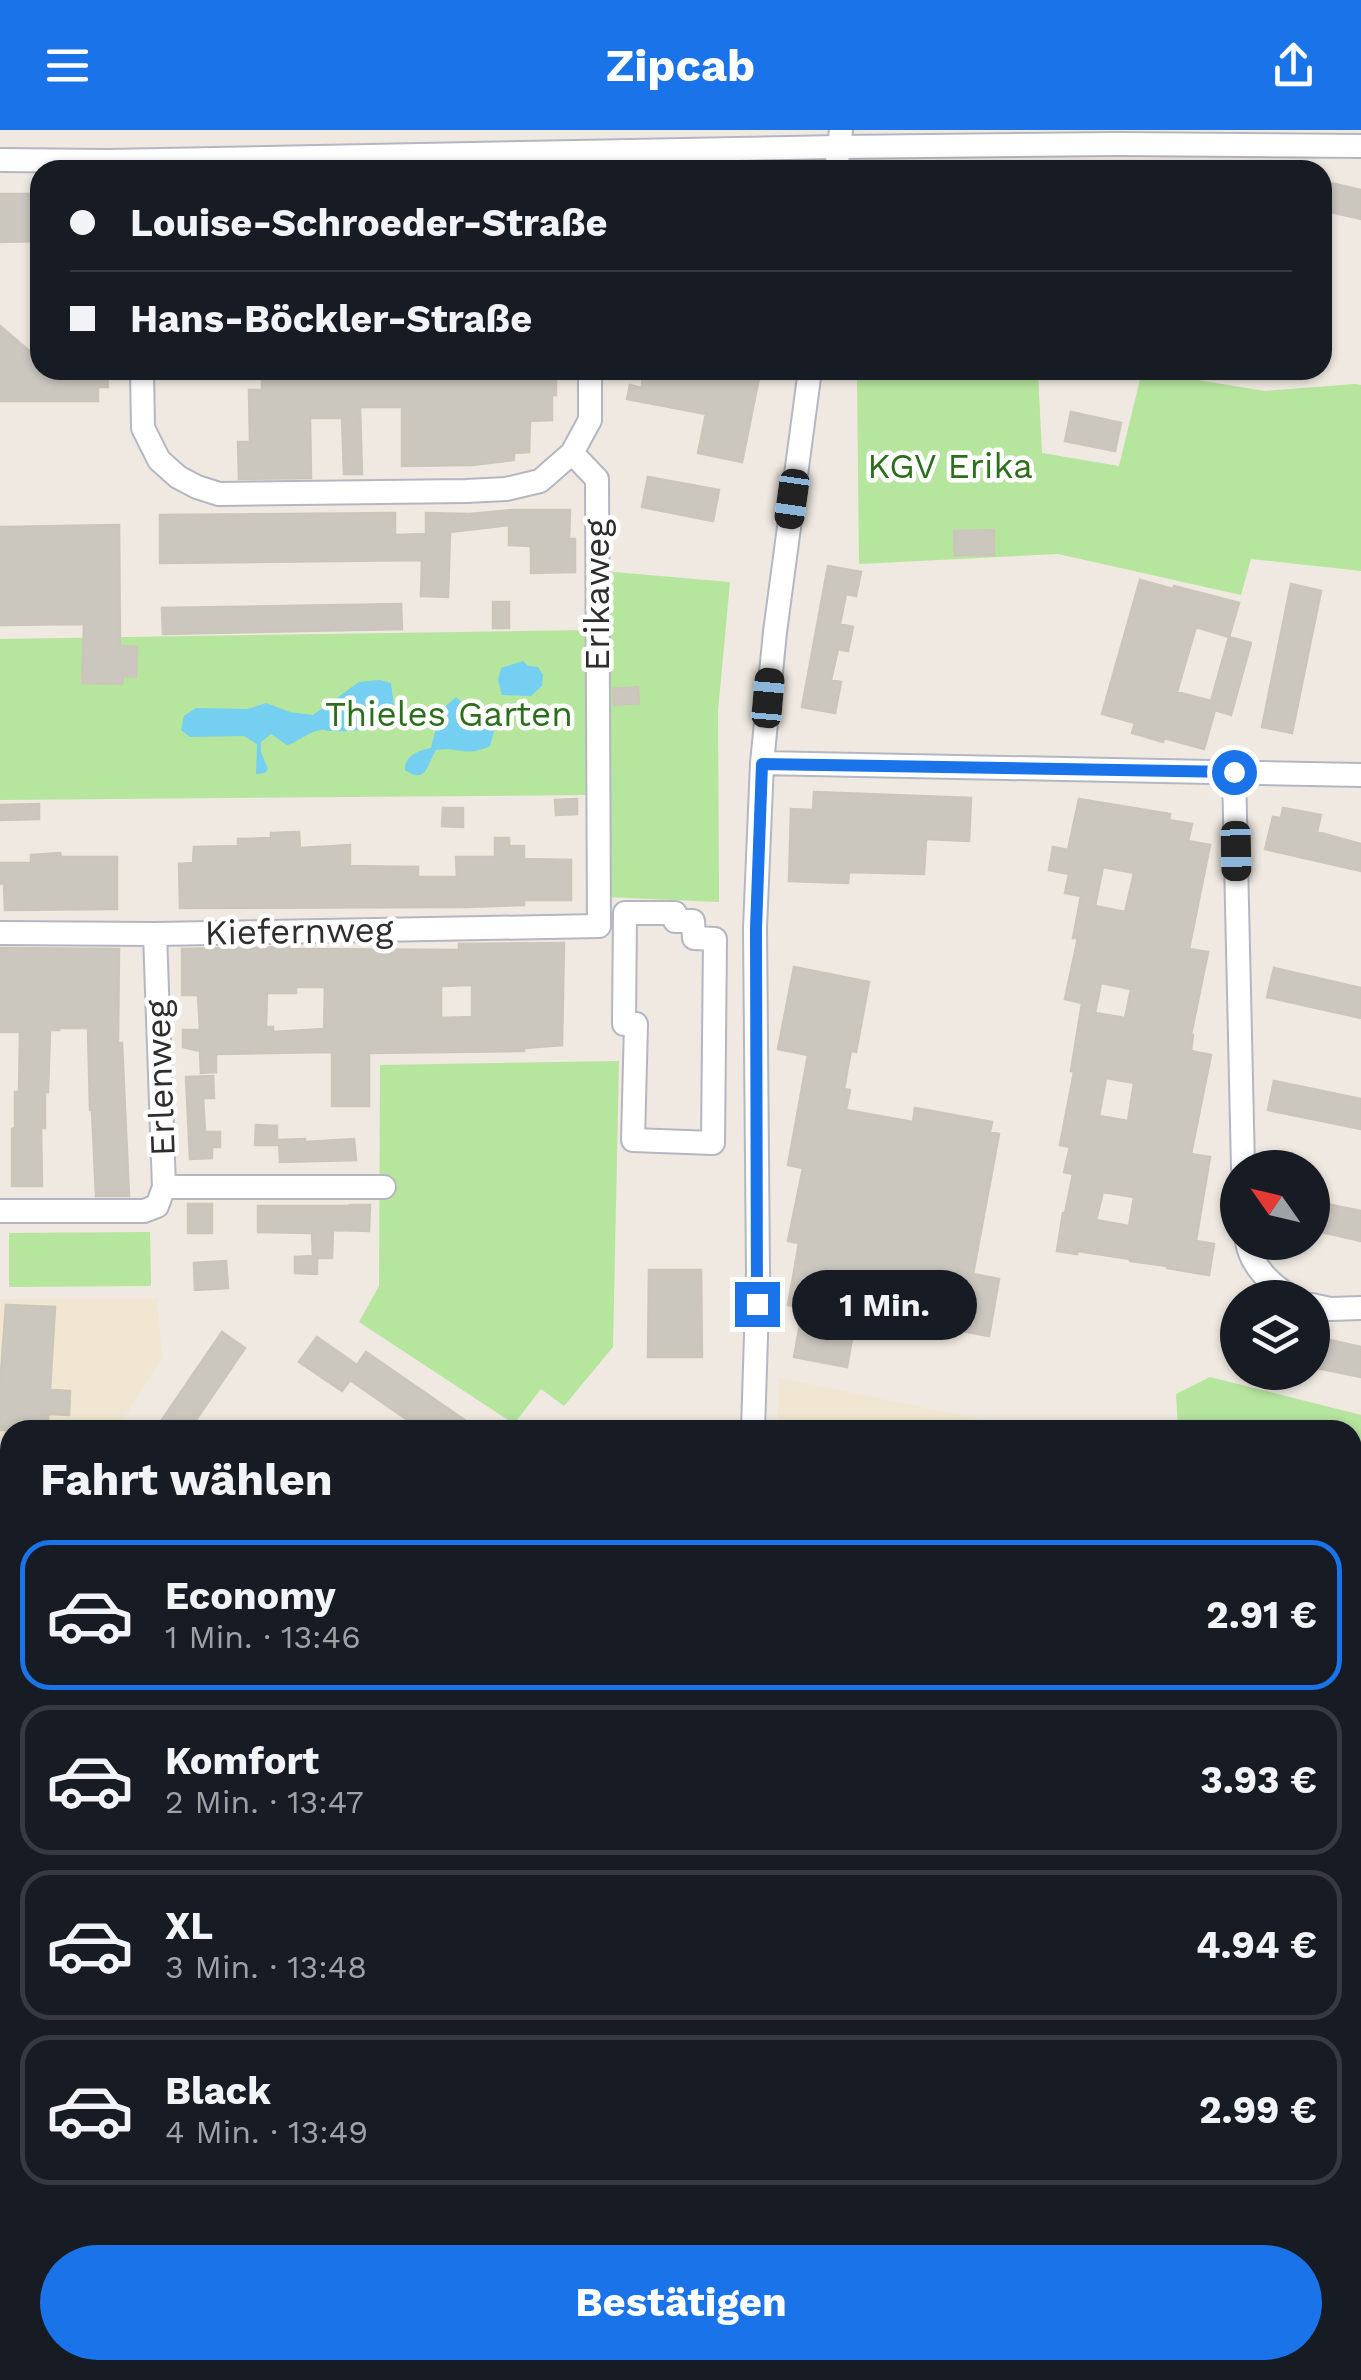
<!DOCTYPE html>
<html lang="de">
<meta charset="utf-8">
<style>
:root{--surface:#171b24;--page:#242831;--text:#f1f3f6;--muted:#9ea1a6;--line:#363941;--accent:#1a73e8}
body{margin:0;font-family:"Work Sans",sans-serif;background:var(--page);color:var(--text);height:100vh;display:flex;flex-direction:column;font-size:38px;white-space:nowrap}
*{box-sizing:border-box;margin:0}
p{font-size:32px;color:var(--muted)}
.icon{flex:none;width:55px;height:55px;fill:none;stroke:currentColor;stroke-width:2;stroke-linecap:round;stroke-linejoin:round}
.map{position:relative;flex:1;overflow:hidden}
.details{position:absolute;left:0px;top:1290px;width:1362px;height:960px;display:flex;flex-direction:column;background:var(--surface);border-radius:30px 30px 0 0;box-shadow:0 2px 8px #0004}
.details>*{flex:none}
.hud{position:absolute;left:30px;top:30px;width:1302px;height:220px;border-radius:30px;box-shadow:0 2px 8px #0004;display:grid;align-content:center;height:220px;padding:0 40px;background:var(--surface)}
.needle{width:65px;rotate:304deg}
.fabs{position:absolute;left:1220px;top:1020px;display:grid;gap:20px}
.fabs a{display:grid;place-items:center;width:110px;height:110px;border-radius:50%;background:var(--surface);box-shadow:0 2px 8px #0004;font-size:50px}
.end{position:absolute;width:45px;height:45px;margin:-22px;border:12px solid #1a73e8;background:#fff;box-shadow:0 0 0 5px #fff}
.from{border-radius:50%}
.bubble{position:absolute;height:70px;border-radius:35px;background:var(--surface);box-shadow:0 2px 8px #0004;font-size:32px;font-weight:700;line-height:70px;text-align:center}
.car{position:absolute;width:30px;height:60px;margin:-30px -15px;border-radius:12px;box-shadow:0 0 8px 2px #0007;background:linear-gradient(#222 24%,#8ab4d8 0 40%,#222 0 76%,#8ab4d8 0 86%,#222 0)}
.hud b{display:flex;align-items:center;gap:35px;height:95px;font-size:38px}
.hud b+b{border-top:2px solid var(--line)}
.hud i{width:25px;height:25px;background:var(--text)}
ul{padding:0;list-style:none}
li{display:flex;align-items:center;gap:30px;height:150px;margin:0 20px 15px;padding:0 20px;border:5px solid var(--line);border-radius:30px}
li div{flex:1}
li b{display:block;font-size:38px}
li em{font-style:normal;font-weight:700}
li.selected{border-color:var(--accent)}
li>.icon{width:90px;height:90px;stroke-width:1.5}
h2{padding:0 40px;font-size:45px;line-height:120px}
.primary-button{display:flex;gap:20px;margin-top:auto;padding:20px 40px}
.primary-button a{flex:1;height:115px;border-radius:60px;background:var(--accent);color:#fff;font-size:40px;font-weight:700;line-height:115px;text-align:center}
header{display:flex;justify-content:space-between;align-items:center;height:130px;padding:0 40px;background:var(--accent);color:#fff;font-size:45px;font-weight:700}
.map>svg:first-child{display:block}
</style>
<header><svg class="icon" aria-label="menu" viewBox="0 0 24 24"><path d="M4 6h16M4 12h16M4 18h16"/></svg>Zipcab<svg class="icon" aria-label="share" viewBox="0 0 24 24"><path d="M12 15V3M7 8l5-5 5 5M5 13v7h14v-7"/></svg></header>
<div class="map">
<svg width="1361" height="2250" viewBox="0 0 1361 2250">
<rect width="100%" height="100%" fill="#efe9e1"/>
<path fill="#e3e1e8" d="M0 1972 10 1973V2240H211L207 2250H0Z"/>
<path fill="#f0e6d1" d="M0 1169H157L162 1227 117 1300H10V1354H0Z
M779 1248 1034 1300H777Z"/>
<path fill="#b6e59e" d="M606 31 753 38 764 40H607Z
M1142 241 1265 261 1355 254 1361 255V441L1251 429 1241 465 1058 424 859 434 857 245 1038 242 1042 323 1119 336Z
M602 441 730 452 718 581 719 772 605 767Z
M586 500 591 665 0 670V509Z
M619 931 613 1217 564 1276 541 1259 514 1294 359 1192 379 1156 380 935Z
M150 1102 151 1156 9 1157V1103Z
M1210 1247 1361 1285V1487L1356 1512 1352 1509V1300H1178L1176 1264Z"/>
<path fill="#c9ec9a" d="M635 2240H1033L1032 2250H632Z"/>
<path fill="#75cff0" d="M523 531 528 536 538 537 543 545 542 556 531 566 502 565 498 550 501 538Z
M380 550 391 553 395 585C381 600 353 602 333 601 323 601 326 598 316 601 306 604 298 612 287 615L271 604 261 612V622L268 639 265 643 256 644 257 614 244 606 190 607 181 600 184 586 196 578 248 579 266 573 290 582 313 585 359 552Z
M456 567 466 576 463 585 472 590 480 580 494 581 497 591 490 616C465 628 459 616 436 620 427 635 426 655 405 640 404 626 419 620 431 618L440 581Z"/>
<path fill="#cbc7bf" stroke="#cbc5ba" stroke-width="2.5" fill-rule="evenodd" d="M1322 51 1361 60V89L1322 80Z
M0 64H40V111L0 112Z
M0 196 40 230V240H107L108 257H98V271H0Z
M262 240H556V265H552V290L530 291 529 322 514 323V330L472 335 402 336V277H360L362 344H344L342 288H310L311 348 239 349 238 312H250L249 260H262Z
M643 240H719L759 248 742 332 698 323 706 284 627 269 630 255 642 258Z
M1071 282 1121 293 1115 321 1065 311Z
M648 347 719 360 713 391 642 377Z
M513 380H570L569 409H575V442L531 443V416L509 415V395L450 402 448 467 421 466 422 430 160 433V385L395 383V405L426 404V383L469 384Z
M119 395 120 516 137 517 136 547 123 546 122 554 82 553 84 494 0 495V397Z
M994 400V425H955L954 401Z
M828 436 861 442 856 466 846 464 840 494 853 497 848 521 838 519 831 550 841 552 835 583 802 577Z
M1140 450 1173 459 1174 456 1239 473 1229 507 1251 513 1231 585 1215 580 1204 619 1164 608 1163 612 1132 603 1135 593 1102 584ZM1196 497 1229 507 1211 571 1177 562Z
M1291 454 1321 461 1292 603 1262 597Z
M493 472H509V498H493Z
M401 474 402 499 163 504 162 478Z
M638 557 639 573 614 575 613 559Z
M814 662 971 668 969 711 926 709 924 744 849 742 848 753 789 751 791 679 813 680Z
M577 669V684L556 685 555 670Z
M1079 669 1170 684 1169 690 1192 694 1188 711 1210 715 1189 819 1208 822 1191 905H1193L1191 921 1211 925 1191 1024 1210 1027 1196 1111 1214 1114 1209 1145 1167 1138V1136L1130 1131V1129L1078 1121 1077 1124 1057 1121 1063 1083H1065L1073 1044 1064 1042 1070 1017 1060 1015 1074 942 1071 941 1082 873 1065 869 1078 808H1073L1081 766 1065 763 1069 744 1049 740 1053 717 1068 720ZM1103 737 1134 743 1125 782 1095 776ZM1101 853 1131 859 1125 888 1095 883ZM1106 948 1134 953 1128 991 1099 986ZM1103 1062 1134 1067 1129 1096 1096 1090Z
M39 674V689L0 690V675Z
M443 678H463V697L442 696Z
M1283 678 1321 685 1317 702 1361 714V741L1265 719 1273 687 1281 688Z
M299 702 300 718 350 715V736L418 737V747H457L456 727H495V708H509V716H524V729L571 730V770H524V775L465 777 180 778 179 734 193 733 194 717 238 716V709L271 708V703Z
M60 723 61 727H117V779L5 780 4 753 0 754V733H31V725Z
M564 813 562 915 524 918V921L369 923V976H332V922L216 924V942L201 943 200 921 183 917V900H200L198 865H182V819L289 817 288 819 459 820V814ZM472 855V887L441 888V856ZM296 857H325L324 899 273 902V897H266L267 863H296Z
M0 818 119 819 118 913H122L129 1066H96L92 980H90L88 898H59V900H50L48 962H45V998H41L42 1056H12V999L15 998V962H19L20 902H0Z
M794 837 869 852 856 922 851 921 848 937 844 959 850 960 846 980 913 992 915 978 992 992 990 1002 999 1004 973 1144 999 1149 989 1206 857 1181 847 1237 794 1227 803 1178 788 1175 799 1113 788 1111 803 1038 788 1035 808 925 778 919Z
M1274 838 1361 858V888L1267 867Z
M213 946 214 968H203L205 1002H220V1017H212V1028L190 1029 186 947Z
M1274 951 1361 969V999L1268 980Z
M256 995 277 996V1015H255Z
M305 1009V1012L354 1009 356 1030 280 1032 279 1010Z
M1312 1071 1361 1081V1111L1312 1100Z
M188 1074H212V1103H188Z
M350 1075H370L369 1101 333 1100 332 1128H317V1144L295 1143V1127L313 1126 312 1103 258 1102V1076H350Z
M226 1131 228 1158 195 1160 194 1133Z
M649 1140H701L702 1227H648Z
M6 1175 55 1177 50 1260 70 1261 69 1285 48 1284V1300H0V1257Z
M222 1202 245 1218 189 1300H155Z
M1312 1206 1361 1217V1247L1312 1237Z
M317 1207 357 1235 366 1222 479 1300H422L350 1250 342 1261 299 1232Z"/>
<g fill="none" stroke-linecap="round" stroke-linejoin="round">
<g stroke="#b4b7c1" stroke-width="26">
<path id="minor" d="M0 30 108 31 839 17 1117 14 1361 16
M836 40 841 0
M142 240 143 298 159 330 178 347 197 357 219 364 466 361 506 359 540 351 572 323 590 290V240
M762 633 1361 645
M1234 642 1243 1038
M625 783H675V791H693L694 808 715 809 713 1013 633 1010 636 894H624Z
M0 803 155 804 599 796 597 349 572 323
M164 1057H384
M0 1081H144L157 1076 164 1057 155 804
M1247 1112C1251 1136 1272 1156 1293 1168
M1312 1175 1330 1179 1361 1178
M753 1300 758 1142 755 798 762 633 775 502 810 240
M0 1369 10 1370
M1352 1548 1361 1539
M0 1946H10
M1352 2030 1361 2031
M225 2250 229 2240
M565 2250 567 2240
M595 2250 598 2240"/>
</g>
<use href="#minor" stroke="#fff" stroke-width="22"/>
</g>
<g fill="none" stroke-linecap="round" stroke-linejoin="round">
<path stroke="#1a73e8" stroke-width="12" d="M757 1174 756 798 762 634 1234 642"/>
</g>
<g text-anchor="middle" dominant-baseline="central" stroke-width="9" stroke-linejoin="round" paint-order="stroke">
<g font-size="35" fill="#2c6e1b" stroke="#fff">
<text x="950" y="336">KGV Erika</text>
<text x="449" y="584">Thieles Garten</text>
</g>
<g font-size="35" fill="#2e2e2e" stroke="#fff">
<text transform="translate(597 465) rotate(-90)">Erikaweg</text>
<text transform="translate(299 801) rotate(-1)">Kiefernweg</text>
<text transform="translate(160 948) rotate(-92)">Erlenweg</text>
</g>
</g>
</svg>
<div class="fabs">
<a><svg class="needle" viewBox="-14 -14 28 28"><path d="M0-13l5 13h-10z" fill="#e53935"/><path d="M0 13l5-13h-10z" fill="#9ea1a6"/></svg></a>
<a><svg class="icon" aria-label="layers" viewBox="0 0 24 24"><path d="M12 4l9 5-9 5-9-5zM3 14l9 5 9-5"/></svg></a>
</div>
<i class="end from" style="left:1234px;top:642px"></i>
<i class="end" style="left:757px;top:1174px"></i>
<div class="bubble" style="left:792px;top:1140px;width:185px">1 Min.</div>
<i class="car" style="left:792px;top:369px;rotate:188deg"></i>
<i class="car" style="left:768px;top:568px;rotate:5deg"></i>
<i class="car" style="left:1236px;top:721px;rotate:179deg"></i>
<div class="hud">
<b><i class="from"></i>Louise-Schroeder-Straße</b>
<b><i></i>Hans-Böckler-Straße</b>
</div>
<section class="details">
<h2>Fahrt wählen</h2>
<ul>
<li class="selected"><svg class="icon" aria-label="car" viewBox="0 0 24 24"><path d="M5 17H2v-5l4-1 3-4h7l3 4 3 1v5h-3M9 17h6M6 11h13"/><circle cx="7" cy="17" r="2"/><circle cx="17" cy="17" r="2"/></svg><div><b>Economy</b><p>1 Min. · 13:46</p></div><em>2.91 €</em></li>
<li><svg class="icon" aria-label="car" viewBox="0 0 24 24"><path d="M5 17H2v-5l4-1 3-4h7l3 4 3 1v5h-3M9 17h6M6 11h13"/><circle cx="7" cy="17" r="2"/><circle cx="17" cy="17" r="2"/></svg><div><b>Komfort</b><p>2 Min. · 13:47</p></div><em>3.93 €</em></li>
<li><svg class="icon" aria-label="car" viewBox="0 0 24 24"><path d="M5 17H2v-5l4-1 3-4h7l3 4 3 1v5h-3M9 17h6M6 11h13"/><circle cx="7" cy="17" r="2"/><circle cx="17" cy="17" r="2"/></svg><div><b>XL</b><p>3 Min. · 13:48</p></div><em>4.94 €</em></li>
<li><svg class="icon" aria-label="car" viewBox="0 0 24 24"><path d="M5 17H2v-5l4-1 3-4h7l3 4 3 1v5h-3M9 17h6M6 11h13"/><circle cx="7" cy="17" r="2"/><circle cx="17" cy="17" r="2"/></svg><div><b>Black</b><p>4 Min. · 13:49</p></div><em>2.99 €</em></li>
</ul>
<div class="primary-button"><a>Bestätigen</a></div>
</section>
</div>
